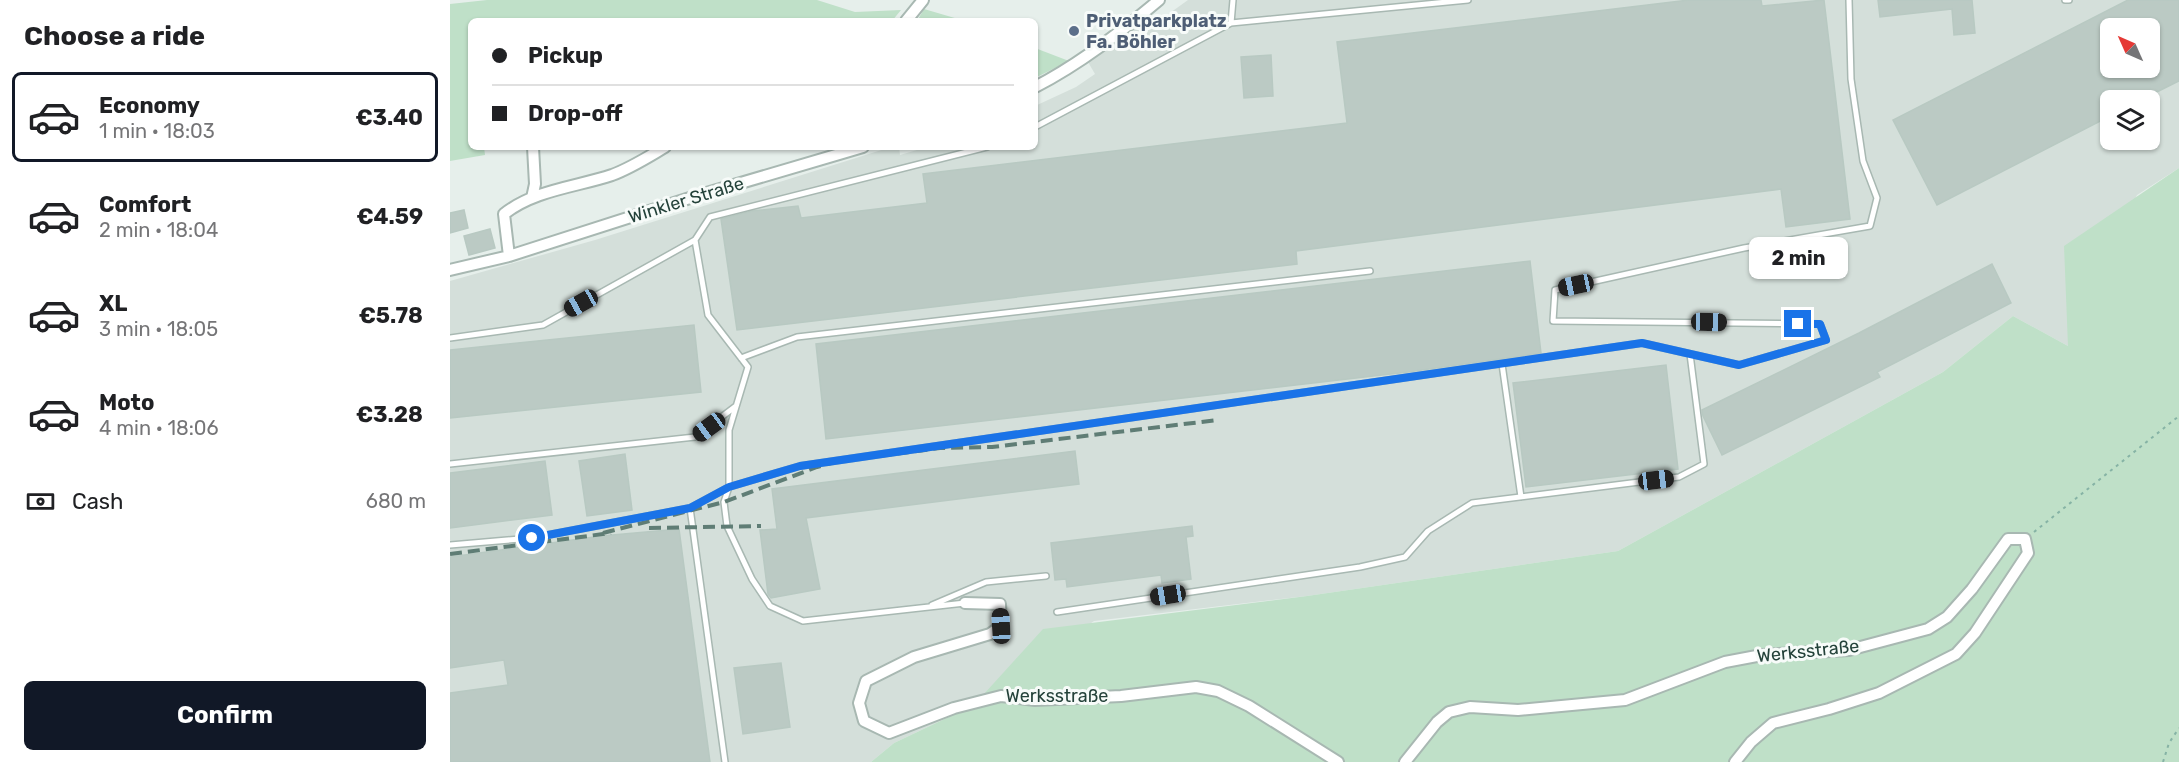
<!DOCTYPE html>
<meta charset="utf-8">
<style>
:root{--surface:#fff;--page:#f2f2f2;--text:#202124;--muted:#757577;--line:#e0e0e0;--accent:#111827}
body{margin:0;font-family:Rubik,sans-serif;background:var(--page);color:var(--text);height:100vh;display:flex;flex-direction:column;font-size:22px;white-space:nowrap}
*{box-sizing:border-box;margin:0}
p{font-size:20px;color:var(--muted)}
.icon{flex:none;width:33px;height:33px;fill:none;stroke:currentColor;stroke-width:2;stroke-linecap:round;stroke-linejoin:round}
.map{position:relative;flex:1;overflow:hidden}
.sheet{display:flex;flex-direction:column;background:var(--surface);width:450px}
.sheet>*{flex:none}
.banner{position:absolute;left:18px;top:18px;width:570px;height:132px;border-radius:9px;box-shadow:0 2px 4px #0004;display:grid;align-content:center;height:132px;padding:0 24px;background:var(--surface)}
.needle{width:39px;rotate:315deg}
.tools{position:absolute;left:1650px;top:18px;display:grid;gap:12px}
.tools a{display:grid;place-items:center;width:60px;height:60px;border-radius:9px;background:var(--surface);box-shadow:0 2px 4px #0004;font-size:30px}
.end{position:absolute;width:27px;height:27px;margin:-14px;border:8px solid #1a73e8;background:#fff;box-shadow:0 0 0 3px #fff}
.from{border-radius:50%}
.bubble{position:absolute;height:42px;border-radius:9px;background:var(--surface);box-shadow:0 2px 4px #0004;font-size:20px;font-weight:700;line-height:42px;text-align:center}
.car{position:absolute;width:18px;height:36px;margin:-18px -9px;border-radius:8px;box-shadow:0 0 4px 2px #0007;background:linear-gradient(#222 24%,#8ab4d8 0 40%,#222 0 76%,#8ab4d8 0 86%,#222 0)}
.banner b{display:flex;align-items:center;gap:21px;height:57px;font-size:22px}
.banner b+b{border-top:2px solid var(--line)}
.banner i{width:15px;height:15px;background:var(--text)}
ul{padding:0;list-style:none}
li{display:flex;align-items:center;gap:18px;height:90px;margin:0 12px 9px;padding:0 12px;border:3px solid transparent;border-radius:9px}
li div{flex:1}
li b{display:block;font-size:22px}
li em{font-style:normal;font-weight:700}
li.selected{border-color:var(--accent)}
li>.icon{width:54px;height:54px;stroke-width:1.5}
h2{padding:0 24px;font-size:27px;line-height:72px}
.pay{display:flex;align-items:center;gap:15px;height:66px;padding:0 24px;font-size:22px}
.pay p{margin-inline-start:auto}
.button{display:flex;gap:12px;margin-top:auto;padding:12px 24px}
.button a{flex:1;height:69px;border-radius:9px;background:var(--accent);color:#fff;font-size:24px;font-weight:700;line-height:69px;text-align:center}
main{display:flex;flex:1;min-height:0}
.map>svg:first-child{display:block}
</style>
<main>
<section class="sheet">
<h2>Choose a ride</h2>
<ul>
<li class="selected"><svg class="icon" aria-label="car" viewBox="0 0 24 24"><path d="M5 17H2v-5l4-1 3-4h7l3 4 3 1v5h-3M9 17h6M6 11h13"/><circle cx="7" cy="17" r="2"/><circle cx="17" cy="17" r="2"/></svg><div><b>Economy</b><p>1 min · 18:03</p></div><em>€3.40</em></li>
<li><svg class="icon" aria-label="car" viewBox="0 0 24 24"><path d="M5 17H2v-5l4-1 3-4h7l3 4 3 1v5h-3M9 17h6M6 11h13"/><circle cx="7" cy="17" r="2"/><circle cx="17" cy="17" r="2"/></svg><div><b>Comfort</b><p>2 min · 18:04</p></div><em>€4.59</em></li>
<li><svg class="icon" aria-label="car" viewBox="0 0 24 24"><path d="M5 17H2v-5l4-1 3-4h7l3 4 3 1v5h-3M9 17h6M6 11h13"/><circle cx="7" cy="17" r="2"/><circle cx="17" cy="17" r="2"/></svg><div><b>XL</b><p>3 min · 18:05</p></div><em>€5.78</em></li>
<li><svg class="icon" aria-label="car" viewBox="0 0 24 24"><path d="M5 17H2v-5l4-1 3-4h7l3 4 3 1v5h-3M9 17h6M6 11h13"/><circle cx="7" cy="17" r="2"/><circle cx="17" cy="17" r="2"/></svg><div><b>Moto</b><p>4 min · 18:06</p></div><em>€3.28</em></li>
</ul>
<div class="pay"><svg class="icon" aria-label="cash" viewBox="0 0 24 24"><path d="M3 7h18v10H3z"/><circle cx="12" cy="12" r="2"/></svg>Cash<p>680 m</p></div>
<div class="button"><a>Confirm</a></div>
</section>
<div class="map">
<svg width="1729" height="762" viewBox="0 0 1729 762">
<rect width="100%" height="100%" fill="#e6efeb"/>
<path fill="#d4dfda" fill-rule="evenodd" d="M738 0H1729V168L1687 195 1618 346 1563 316 1493 372 1168 551 857 596 644 621 524 705 444 743 421 762H0V281L145 240 441 147H449L450 155 477 147H585V106L626 87 645 74 638 62 693 22 706 23ZM1660 28H1700V68H1660ZM1660 100H1700V140H1660Z"/>
<path fill="#bfe0c8" d="M37 0H367L405 12 451 10 442 21H21V147H34L35 155 0 161V4Z
M474 9 515 21H467Z
M585 48 619 61 585 78Z
M1729 168V762H421L444 743 524 705 593 629 857 596 1168 551 1493 372 1563 316 1618 346 1614 246Z"/>
<path fill="#bbcac4" stroke="#b8c9c2" stroke-width="1.5" fill-rule="evenodd" d="M1239 0H1311L1312 6 1374 0 1400 219 1336 227 1331 189 846 251 847 264 287 330 271 219 302 211 348 206 351 218 477 203 473 174 897 123 887 42Z
M1428 0H1522L1525 33 1504 35 1502 9 1430 17Z
M1678 0H1729V81L1691 100H1660V116L1487 205 1443 120ZM1660 28H1700V68H1660Z
M821 55 823 96 794 98 791 57Z
M14 210 18 228 0 233V213Z
M40 229 45 248 19 255 14 236Z
M1080 261 1091 353 958 372 376 439 366 344Z
M1542 264 1561 303 1427 372 1430 377 1272 455 1253 416 1252 410 1409 333Z
M244 325 251 392 0 418V350Z
M1216 365 1228 469 1076 487 1063 383Z
M625 451 629 484 356 518 370 589 321 598 318 594 310 530 327 529 322 489Z
M175 454 182 510 137 516 129 461Z
M95 461 102 515 0 528V473Z
M742 526 743 536 736 537 741 579 712 583 711 575 617 587 616 579 605 580 601 543Z
M229 529 260 762H0V693L58 685 54 660 0 668V557L151 536Z
M331 663 340 727 293 734 284 668Z"/>
<g fill="none" stroke-linecap="round" stroke-linejoin="round">
<g stroke="#a8b8b2" stroke-width="8">
<path id="lane" d="M1615 0H1619
M781 23 783 0
M585 127 781 23 1018 0
M537 147 260 217 245 240 258 315 298 367 279 430V487L350 466 1192 343 1289 365 1376 340 1370 324 1103 321 1105 290 1294 248 1420 226 1427 198 1413 161 1401 79 1399 0
M0 338 93 325 245 240
M291 358 347 337 920 271
M1052 364 1071 497
M0 464 245 437 286 406
M279 487 274 502 277 526 302 579 320 606 353 621 515 603
M240 508 275 762
M0 545 82 538 240 508 279 487
M482 605 536 582 596 576
M607 612 910 567 955 557 978 531 1022 503 1229 477 1254 464 1240 354"/>
</g>
<g stroke="#a8b8b2" stroke-width="14">
<path id="street" d="M456 21 473 0
M585 87C630 64 671 32 709 0
M82 198 85 184 83 147
M59 256 54 214C84 190 126 187 162 175 181 168 198 157 215 147
M0 270 59 256 243 197 413 147
M515 603 550 604 551 626 540 634 464 657 416 681 409 703 414 721 439 733 504 708 551 696 585 700 671 696 746 687 768 691 799 706 888 762
M955 762 987 722 999 712 1020 707 1068 710 1175 700 1275 662 1312 655 1399 650 1478 629 1497 617 1522 589 1558 539H1575L1578 553 1525 633 1506 654 1429 693 1379 709 1323 723 1301 742 1285 762"/>
</g>
<path stroke="#86b3a5" stroke-width="2" stroke-dasharray="3 4.5" stroke-linecap="butt" d="M1584 532 1729 416
M1713 762 1719 743 1729 728"/>
<use href="#lane" stroke="#fff" stroke-width="5"/>
<use href="#street" stroke="#fff" stroke-width="10"/>
<path stroke="#5f7d75" stroke-width="4" stroke-dasharray="12 6" stroke-linecap="butt" d="M199 528 311 526
M153 533 274 502 367 467 389 461 490 448 542 447 768 420
M0 554 161 533"/>
</g>
<g fill="none" stroke-linecap="round" stroke-linejoin="round">
<path stroke="#1a73e8" stroke-width="8" d="M82 538 240 508 279 487 350 466 1192 343 1289 365 1376 340 1370 324H1348"/>
</g>
<circle fill="#5c6f8a" stroke="#f7fbf9" stroke-width="2" cx="624" cy="31" r="6"/>
<g text-anchor="middle" dominant-baseline="central" stroke-width="6" stroke-linejoin="round" paint-order="stroke">
<g font-size="18" font-weight="bold" fill="#4e5e75" stroke="#f7fbf9" text-anchor="start">
<text x="636" y="21">Privatparkplatz<tspan x="636" dy="21">Fa. Böhler</tspan></text>
</g>
<g font-size="18" fill="#24423a" stroke="#f7fbf9">
<text transform="translate(236 200) rotate(-17)">Winkler Straße</text>
<text transform="translate(1358 651) rotate(-6)">Werksstraße</text>
<text x="607" y="696">Werksstraße</text>
</g>
</g>
</svg>
<div class="tools">
<a><svg class="needle" viewBox="-14 -14 28 28"><path d="M0-13l5 13h-10z" fill="#e53935"/><path d="M0 13l5-13h-10z" fill="#757577"/></svg></a>
<a><svg class="icon" aria-label="layers" viewBox="0 0 24 24"><path d="M12 4l9 5-9 5-9-5zM3 14l9 5 9-5"/></svg></a>
</div>
<i class="end from" style="left:82px;top:538px"></i>
<i class="end" style="left:1348px;top:324px"></i>
<div class="bubble" style="left:1299px;top:237px;width:99px">2 min</div>
<i class="car" style="left:1126px;top:285px;rotate:258deg"></i>
<i class="car" style="left:131px;top:303px;rotate:241deg"></i>
<i class="car" style="left:1259px;top:322px;rotate:91deg"></i>
<i class="car" style="left:259px;top:427px;rotate:234deg"></i>
<i class="car" style="left:1206px;top:480px;rotate:83deg"></i>
<i class="car" style="left:718px;top:595px;rotate:261deg"></i>
<i class="car" style="left:551px;top:626px;rotate:357deg"></i>
<div class="banner">
<b><i class="from"></i>Pickup</b>
<b><i></i>Drop-off</b>
</div>
</div>
</main>
